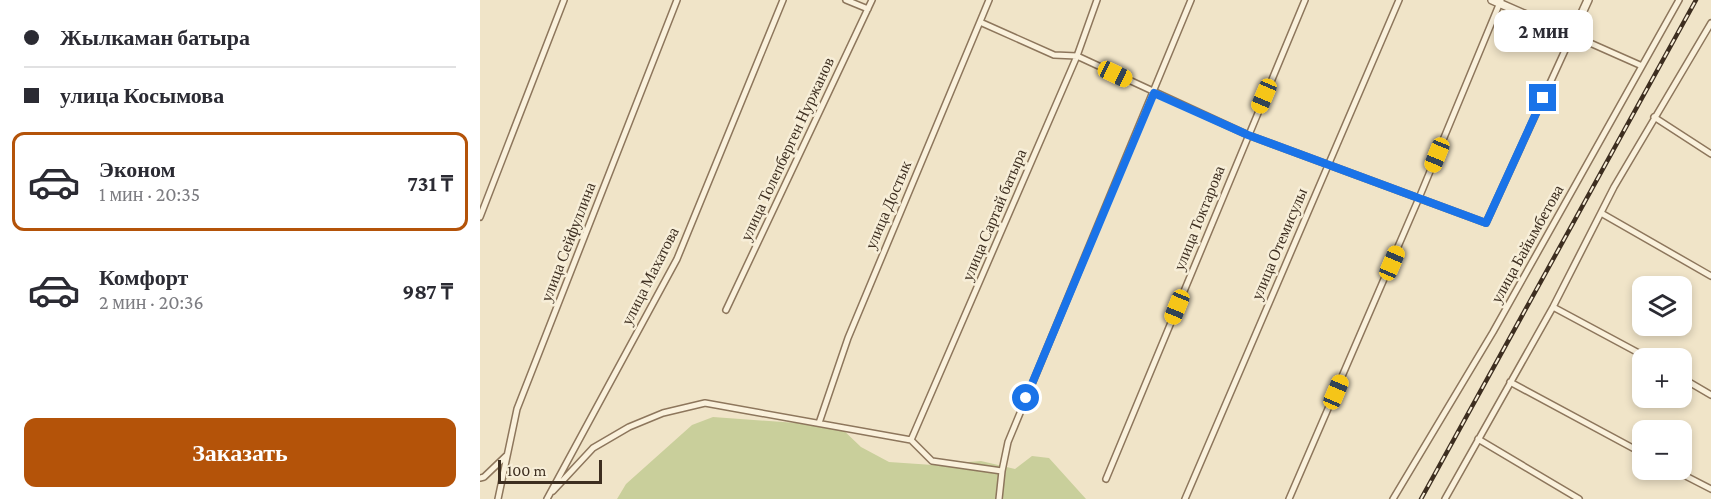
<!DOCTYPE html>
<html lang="ru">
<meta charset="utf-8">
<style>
:root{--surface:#fff;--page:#f7f7f7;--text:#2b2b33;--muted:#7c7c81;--line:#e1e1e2;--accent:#b45309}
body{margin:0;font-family:"Crimson Pro",serif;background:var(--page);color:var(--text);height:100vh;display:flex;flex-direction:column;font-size:22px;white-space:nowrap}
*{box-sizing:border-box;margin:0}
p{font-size:20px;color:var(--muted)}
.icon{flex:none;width:33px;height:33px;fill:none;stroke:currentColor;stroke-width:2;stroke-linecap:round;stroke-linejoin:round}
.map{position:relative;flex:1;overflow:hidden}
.drawer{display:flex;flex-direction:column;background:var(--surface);width:480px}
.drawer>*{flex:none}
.hud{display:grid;align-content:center;height:132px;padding:0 24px;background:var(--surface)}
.controls{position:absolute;left:1152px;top:276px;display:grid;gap:12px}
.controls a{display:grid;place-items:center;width:60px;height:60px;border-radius:12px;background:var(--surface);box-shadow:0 3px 9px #0003;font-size:30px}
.scale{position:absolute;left:18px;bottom:15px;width:104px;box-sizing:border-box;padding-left:6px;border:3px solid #3d2e20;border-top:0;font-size:16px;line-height:21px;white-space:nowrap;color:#3d2e20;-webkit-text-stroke:4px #f7eed8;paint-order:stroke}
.end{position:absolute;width:27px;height:27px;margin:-14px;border:8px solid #1a73e8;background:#fff;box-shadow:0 0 0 3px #fff}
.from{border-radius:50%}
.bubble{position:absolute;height:42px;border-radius:12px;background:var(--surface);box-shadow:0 3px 9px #0003;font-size:20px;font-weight:700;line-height:42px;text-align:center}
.car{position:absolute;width:18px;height:36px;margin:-18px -9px;border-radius:8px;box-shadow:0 0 4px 2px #0007;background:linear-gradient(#f5c518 24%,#345 0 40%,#f5c518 0 76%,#345 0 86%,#f5c518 0)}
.hud b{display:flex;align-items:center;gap:21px;height:57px;font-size:22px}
.hud b+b{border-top:2px solid var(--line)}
.hud i{width:15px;height:15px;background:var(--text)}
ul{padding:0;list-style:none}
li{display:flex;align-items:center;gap:18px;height:99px;margin:0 12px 9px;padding:0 12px;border:3px solid transparent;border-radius:12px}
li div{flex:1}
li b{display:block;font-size:22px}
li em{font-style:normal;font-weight:700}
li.on{border-color:var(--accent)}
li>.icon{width:54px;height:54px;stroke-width:1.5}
.button{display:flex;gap:12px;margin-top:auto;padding:12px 24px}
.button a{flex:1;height:69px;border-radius:12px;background:var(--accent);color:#fff;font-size:24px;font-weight:700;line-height:69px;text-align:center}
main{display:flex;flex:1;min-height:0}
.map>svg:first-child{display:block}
</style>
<main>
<section class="drawer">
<div class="hud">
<b><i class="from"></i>Жылкаман батыра</b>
<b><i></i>улица Косымова</b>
</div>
<ul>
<li class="on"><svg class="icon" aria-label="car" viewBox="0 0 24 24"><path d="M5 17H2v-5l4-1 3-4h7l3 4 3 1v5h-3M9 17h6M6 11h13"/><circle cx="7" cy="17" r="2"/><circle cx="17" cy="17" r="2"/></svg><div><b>Эконом</b><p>1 мин · 20:35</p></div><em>731 ₸</em></li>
<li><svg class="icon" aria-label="car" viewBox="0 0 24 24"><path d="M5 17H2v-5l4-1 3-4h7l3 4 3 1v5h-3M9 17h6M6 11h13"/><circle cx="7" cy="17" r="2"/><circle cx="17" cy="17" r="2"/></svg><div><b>Комфорт</b><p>2 мин · 20:36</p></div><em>987 ₸</em></li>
</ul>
<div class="button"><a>Заказать</a></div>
</section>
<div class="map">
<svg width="1231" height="499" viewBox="0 0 1231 499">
<rect width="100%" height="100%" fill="#f0e4c8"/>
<path fill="#c9cf9b" d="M233 417 359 426 381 447 409 462 453 465 501 461 535 469 552 456 569 458 606 499H137L146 484 212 425Z"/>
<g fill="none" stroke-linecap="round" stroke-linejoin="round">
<g stroke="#8d765c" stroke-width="8">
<path id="minor" d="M366 0 388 9
M500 22 574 55 597 56 768 135 1006 223 1092 35 1162 66
M1174 117 1231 154
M1121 213 1231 276
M0 217 84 0
M1073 307 1168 358
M246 310 392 0
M1202 378 1231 395
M1030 382 1162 453
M339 423 368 338 509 0
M998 439 1099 499
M431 440 597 56 617 0
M1194 470 1231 489
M0 478 4 477 26 456
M626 479 825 0
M73 491 113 448 149 427 183 413 225 403 431 440 452 461 522 471 528 442 711 0
M18 499 37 409 197 0
M67 499 197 259 303 0
M519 499 522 471
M705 499 919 0
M809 499 939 198 1021 0
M913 499 1013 332 1199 0
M965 499 1073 307 1134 187 1231 23"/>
</g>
<g stroke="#8d765c" stroke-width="10">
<path id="tertiary" d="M1012 0 1092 35 1108 0"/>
</g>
<use href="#minor" stroke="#faf1dc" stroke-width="5"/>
<use href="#tertiary" stroke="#faf1dc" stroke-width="7"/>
<g stroke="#3d2e20" stroke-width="4.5">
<path id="rail" d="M941 499 1216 0"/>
</g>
<use href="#rail" stroke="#f7eed8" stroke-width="2" stroke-dasharray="7" stroke-linecap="butt"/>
</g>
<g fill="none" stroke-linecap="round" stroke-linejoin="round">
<path stroke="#1a73e8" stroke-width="8" d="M546 398 674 93 768 135 1006 223 1063 98"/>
</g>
<g text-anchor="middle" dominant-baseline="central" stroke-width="5" stroke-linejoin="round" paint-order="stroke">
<g font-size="16" fill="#3d2e20" stroke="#f7eed8">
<text transform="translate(307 149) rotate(-65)">улица Толепберген Нуржанов</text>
<text transform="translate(408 205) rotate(-67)">улица Достык</text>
<text transform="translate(514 215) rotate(-67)">улица Сартай батыра</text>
<text transform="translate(719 218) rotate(-68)">улица Токтарова</text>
<text transform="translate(88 242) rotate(-69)">улица Сейфуллина</text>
<text transform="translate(799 244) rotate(-67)">улица Отемисулы</text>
<text transform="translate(1047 244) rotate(-61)">улица Байымбетова</text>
<text transform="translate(170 276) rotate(-63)">улица Махатова</text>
</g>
</g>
</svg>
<div class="controls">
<a><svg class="icon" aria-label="layers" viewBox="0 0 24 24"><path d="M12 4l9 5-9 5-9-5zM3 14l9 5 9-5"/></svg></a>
<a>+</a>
<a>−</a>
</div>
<div class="scale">100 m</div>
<i class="end from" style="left:546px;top:398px"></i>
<i class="end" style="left:1063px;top:98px"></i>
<div class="bubble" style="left:1014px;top:10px;width:99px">2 мин</div>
<i class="car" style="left:635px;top:74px;rotate:115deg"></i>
<i class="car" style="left:784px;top:96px;rotate:203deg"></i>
<i class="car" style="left:957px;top:155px;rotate:202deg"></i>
<i class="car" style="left:912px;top:263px;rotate:23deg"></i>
<i class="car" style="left:697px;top:307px;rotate:202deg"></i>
<i class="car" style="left:856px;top:392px;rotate:23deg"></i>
</div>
</main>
